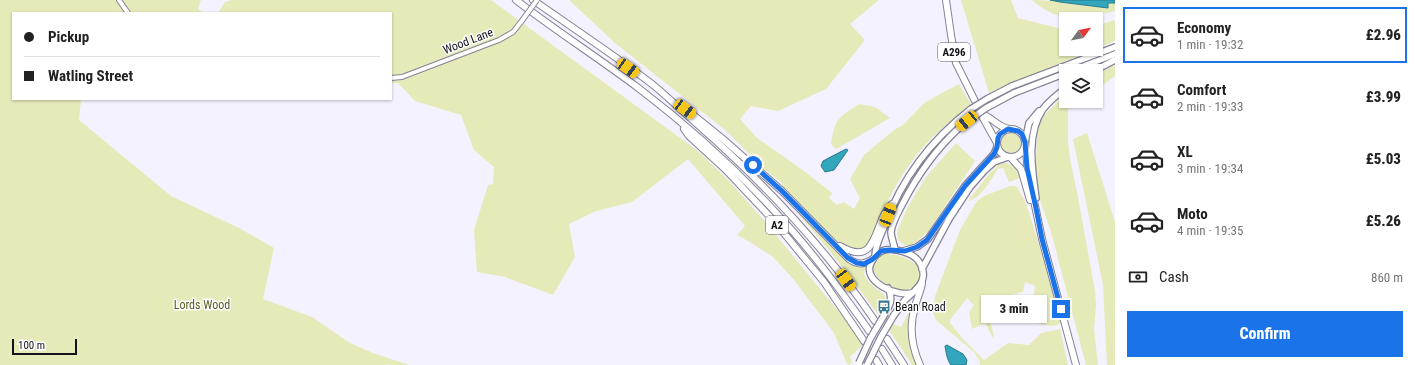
<!DOCTYPE html>
<meta charset="utf-8">
<style>
:root{--surface:#fff;--page:#f2f2f2;--text:#222;--muted:#767676;--line:#e0e0e0;--accent:#1a73e8}
body{margin:0;font-family:"Roboto Condensed",sans-serif;background:var(--page);color:var(--text);height:100vh;display:flex;flex-direction:column;font-size:15px;white-space:nowrap}
*{box-sizing:border-box;margin:0}
p{font-size:13px;color:var(--muted)}
.icon{flex:none;width:22px;height:22px;fill:none;stroke:currentColor;stroke-width:2;stroke-linecap:round;stroke-linejoin:round}
.map{position:relative;flex:1;overflow:hidden}
.details{display:flex;flex-direction:column;background:var(--surface);width:300px}
.details>*{flex:none}
.banner{position:absolute;left:12px;top:12px;width:380px;height:88px;border-radius:0px;box-shadow:0 1px 3px #0004;display:grid;align-content:center;height:88px;padding:0 12px;background:var(--surface)}
.needle{width:26px;rotate:58deg}
.buttons{position:absolute;left:1059px;top:12px;display:grid;gap:8px}
.buttons a{display:grid;place-items:center;width:44px;height:44px;border-radius:0px;background:var(--surface);box-shadow:0 1px 3px #0004;font-size:20px}
.scale{position:absolute;left:12px;bottom:10px;width:65px;box-sizing:border-box;padding-left:4px;border:2px solid #131219;border-top:0;font-size:11px;line-height:14px;white-space:nowrap;color:#131219;-webkit-text-stroke:3px #fff;paint-order:stroke}
.end{position:absolute;width:18px;height:18px;margin:-9px;border:5px solid #1a73e8;background:#fff;box-shadow:0 0 0 2px #fff}
.from{border-radius:50%}
.bubble{position:absolute;height:28px;border-radius:0px;background:var(--surface);box-shadow:0 1px 3px #0004;font-size:13px;font-weight:800;line-height:28px;text-align:center}
.car{position:absolute;width:12px;height:24px;margin:-12px -6px;border-radius:5px;box-shadow:0 0 3px 1px #0007;background:linear-gradient(#f5c518 24%,#345 0 40%,#f5c518 0 76%,#345 0 86%,#f5c518 0)}
.banner b{display:flex;align-items:center;gap:14px;height:38px;font-size:15px}
.banner b+b{border-top:1px solid var(--line)}
.banner i{width:10px;height:10px;background:var(--text)}
ul{padding:7px 0 0;list-style:none}
li{display:flex;align-items:center;gap:12px;height:56px;margin:0 8px 6px;padding:0 4px;border:2px solid transparent;border-radius:0px}
li div{flex:1}
li b{display:block;font-size:15px}
li em{font-style:normal;font-weight:800}
li.active{border-color:var(--accent)}
li>.icon{width:36px;height:36px;stroke-width:1.5}
.pay{display:flex;align-items:center;gap:10px;height:44px;padding:0 12px;font-size:15px}
.pay p{margin-inline-start:auto}
.primary-button{display:flex;gap:8px;margin-top:auto;padding:8px 12px}
.primary-button a{flex:1;height:46px;border-radius:0px;background:var(--accent);color:#fff;font-size:16px;font-weight:800;line-height:46px;text-align:center}
main{display:flex;flex:1;min-height:0}
.map>svg:first-child{display:block}
</style>
<main>
<div class="map">
<svg width="1115" height="365" viewBox="0 0 1115 365">
<rect width="100%" height="100%" fill="#f4f2ff"/>
<path fill="#e5eab8" d="M0 0H201L198 9 204 13H13V99H81L79 120 171 196 239 228 274 248 263 299 312 317 350 343 373 353 409 365H392L385 364 388 365H0Z
M232 0H491L698 151 728 180 762 218 852 328 863 344 862 346 850 357 852 362 850 365 847 364 834 333 794 280 773 257 753 244 737 235 745 226 688 159 632 202 596 211 569 224 575 257 553 295 505 277 477 272 474 230 488 185 493 184 494 167 474 150 461 115 415 101 398 83H391V13H218L225 2Z
M569 0H879L850 24 865 40 826 89 778 111 751 106 740 119 757 138 804 171 832 193 829 198 837 205 844 202 854 209 860 198 850 179 864 155 894 130 903 125 923 104 938 95 959 84 971 104C966 107 964 110 960 113 953 120 944 126 937 133 917 151 901 175 889 199 882 212 872 252 855 250 835 247 798 202 784 189L781 182 765 170 725 130 615 43Z
M961 0H1011L1018 18 1066 30V49H1096L1006 85 989 93Z
M1032 0C1057 0 1083 5 1108 8V3H1115V11C1083 19 1058 24 1032 0Z
M1115 20V41L1096 49V26Z
M1115 65V76L1096 90V75Z
M1066 94V101H1079L1070 109 1068 106V140L1070 159 1078 197 1095 291 1096 305 1094 330 1098 365H1086L1051 232 1041 203 1038 191 1036 170 1037 130 1043 117 1050 109Z
M859 104 875 107 890 118 836 149 831 144C835 118 838 118 859 104Z
M1001 143a10 10 0 1 1 20 0a10 10 0 1 1-20 0Z
M1087 133 1115 222V365H1107L1103 285 1073 139Z
M956 143 975 161 928 232 912 245H904L898 240 897 232 907 208 926 177Z
M1005 163C1014 164 1019 169 1020 178L1009 182 1003 168 998 169C992 178 980 200 968 201L988 175 999 164Z
M1010 186H1015L1017 187 1024 199 1029 213 1055 296 1061 322 1058 325 1051 326 1032 322C1030 309 1034 298 1035 286L1025 282 1023 292 1004 297 990 322 994 335 993 338 985 323 972 329 969 312 974 305 967 298 950 320V323L964 340 984 360 1008 343 1029 345 1041 333 1060 329 1068 365H980V362L975 353 936 320 933 312 935 296 960 230 977 201 984 196Z
M788 201 858 266 865 267C865 269 864 271 864 273 864 275 866 278 867 279 877 295 894 290 881 312L895 325 901 327 910 310 909 335 917 365H912C875 307 833 253 788 202Z
M885 254C894 254 907 257 914 263 924 270 921 286 909 289 890 294 855 266 885 254Z"/>
<path fill="#31a6bd" stroke="#287a8c" d="M1050 0H1115V3H1108V8L1060 2Z
M846 149 848 150 834 170 825 172 821 166 823 161Z
M947 345 963 354 967 360 966 365H951C947 360 946 352 945 346Z"/>
<g fill="none" stroke-linecap="round" stroke-linejoin="round">
<g stroke="#858295" stroke-width="6">
<path id="minor" d="M119 0 128 13
M391 78 402 77 499 40 513 32 521 22"/>
</g>
<g stroke="#858295" stroke-width="8">
<path id="secondary" d="M1071 71 1115 54
M1094 71 1115 60
M1012 86 1115 47
M1014 93 1066 73
M1025 142 1029 123 1039 111 1042 110
M1036 198C1032 170 1026 134 1043 109 1049 101 1058 94 1066 88
M895 250C894 244 891 237 891 232 892 222 899 211 903 203 918 174 935 150 960 127
M903 251 917 247 928 239 965 186 994 154 997 147
M875 256C875 246 880 237 884 227 902 178 930 141 971 109
M922 269 949 219 970 187 984 171 994 162 1008 157
M894 315C898 310 901 305 905 300 915 290 929 282 921 265 918 259 913 255 907 253 899 250 888 247 880 252 877 254 874 257 872 261 859 281 899 299 914 292
M883 317C889 307 894 300 888 288"/>
</g>
<g stroke="#858295" stroke-width="8">
<path id="primary" d="M946 0 951 35 956 63 975 101
M983 115V118L997 143
M983 115C991 116 996 126 1009 129
M997 143a14 14 0 1 1 28 0a14 14 0 1 1-28 0Z
M1025 142 1028 172 1042 239 1076 365
M1011 158 1021 169 1030 200"/>
</g>
<g stroke="#858295" stroke-width="8">
<path id="trunk" d="M516 0C555 30 597 57 637 87 687 125 735 168 778 215 812 251 841 291 870 332
M533 0C573 28 614 55 652 84 668 97 682 111 697 124 764 183 825 247 875 321
M686 109 723 139 782 191 849 259C858 265 863 265 873 259
M684 129 689 136 725 169 774 221 824 282 864 341
M840 246C871 264 873 240 883 217 885 212 889 208 892 204
M887 339 904 365
M882 349 892 365
M876 360 879 365
M920 365C912 347 909 326 915 307 917 298 921 291 922 283"/>
</g>
<use href="#minor" stroke="#fff" stroke-width="4"/>
<use href="#secondary" stroke="#fff" stroke-width="5.5"/>
<use href="#primary" stroke="#fff" stroke-width="6"/>
<use href="#trunk" stroke="#fff" stroke-width="6"/>
<g stroke="#858295" stroke-width="6" stroke-linecap="butt">
<path id="minor-bridge" d="M521 22 537 0"/>
</g>
<g stroke="#858295" stroke-width="8" stroke-linecap="butt">
<path id="secondary-bridge" d="M971 109 987 99 1012 86
M960 127 986 108 1014 93
M859 363 870 339 883 317
M867 365 881 337 894 315"/>
</g>
<use href="#minor-bridge" stroke="#fff" stroke-width="4"/>
<use href="#secondary-bridge" stroke="#fff" stroke-width="5.5"/>
</g>
<g fill="none" stroke-linecap="round" stroke-linejoin="round">
<path stroke="#1a73e8" stroke-width="5" d="M753 165 782 191 848 258 857 263 864 264 873 259 881 251 889 250 905 251 917 247 927 240 965 186 994 154 997 147 998 138 1000 134 1008 129 1018 131 1022 134 1025 142 1027 168 1036 208 1042 239 1061 309"/>
</g>
<defs>
<g id="bus-bare" transform="scale(1.08)"><path d="M-5-6H5V4H4V6H2V4H-2V6H-4V4H-5ZM-3.5-4V0h7V-4ZM-3.5 1.2v1.5H-2V1.2ZM2 1.2v1.5H3.5V1.2Z" fill="#39778d" stroke="#fff" stroke-width="2.5" paint-order="stroke"/></g>
</defs>
<g fill-rule="evenodd">
<use href="#bus-bare" x="884" y="307"/>
</g>
<g text-anchor="middle" dominant-baseline="central" stroke-width="3" stroke-linejoin="round" paint-order="stroke">
<g fill="#fff" stroke="#5a595e" stroke-width="1">
<rect x="938" y="43" width="32" height="18" rx="3"/>
<rect x="766" y="216" width="22" height="18" rx="3"/>
</g>
<g font-size="11" font-weight="bold" fill="#131219">
<text x="954" y="52">A296</text>
<text x="777" y="225">A2</text>
</g>
<g font-size="12" fill="#131219" stroke="#fff">
<text transform="translate(468 41) rotate(-21)">Wood Lane</text>
</g>
<g font-size="12" fill="#575b1f" stroke="#fff">
<text x="202" y="305">Lords Wood</text>
</g>
<g font-size="12" fill="#131219" stroke="#fff" text-anchor="start">
<text x="895" y="307">Bean Road</text>
</g>
</g>
</svg>
<div class="buttons">
<a><svg class="needle" viewBox="-14 -14 28 28"><path d="M0-13l5 13h-10z" fill="#e53935"/><path d="M0 13l5-13h-10z" fill="#767676"/></svg></a>
<a><svg class="icon" aria-label="layers" viewBox="0 0 24 24"><path d="M12 4l9 5-9 5-9-5zM3 14l9 5 9-5"/></svg></a>
</div>
<div class="scale">100 m</div>
<i class="end from" style="left:753px;top:165px"></i>
<i class="end" style="left:1061px;top:309px"></i>
<div class="bubble" style="left:981px;top:295px;width:66px">3 min</div>
<i class="car" style="left:628px;top:68px;rotate:125deg"></i>
<i class="car" style="left:685px;top:109px;rotate:126deg"></i>
<i class="car" style="left:967px;top:121px;rotate:231deg"></i>
<i class="car" style="left:888px;top:215px;rotate:21deg"></i>
<i class="car" style="left:846px;top:280px;rotate:144deg"></i>
<div class="banner">
<b><i class="from"></i>Pickup</b>
<b><i></i>Watling Street</b>
</div>
</div>
<section class="details">
<ul>
<li class="active"><svg class="icon" aria-label="car" viewBox="0 0 24 24"><path d="M5 17H2v-5l4-1 3-4h7l3 4 3 1v5h-3M9 17h6M6 11h13"/><circle cx="7" cy="17" r="2"/><circle cx="17" cy="17" r="2"/></svg><div><b>Economy</b><p>1 min · 19:32</p></div><em>£2.96</em></li>
<li><svg class="icon" aria-label="car" viewBox="0 0 24 24"><path d="M5 17H2v-5l4-1 3-4h7l3 4 3 1v5h-3M9 17h6M6 11h13"/><circle cx="7" cy="17" r="2"/><circle cx="17" cy="17" r="2"/></svg><div><b>Comfort</b><p>2 min · 19:33</p></div><em>£3.99</em></li>
<li><svg class="icon" aria-label="car" viewBox="0 0 24 24"><path d="M5 17H2v-5l4-1 3-4h7l3 4 3 1v5h-3M9 17h6M6 11h13"/><circle cx="7" cy="17" r="2"/><circle cx="17" cy="17" r="2"/></svg><div><b>XL</b><p>3 min · 19:34</p></div><em>£5.03</em></li>
<li><svg class="icon" aria-label="car" viewBox="0 0 24 24"><path d="M5 17H2v-5l4-1 3-4h7l3 4 3 1v5h-3M9 17h6M6 11h13"/><circle cx="7" cy="17" r="2"/><circle cx="17" cy="17" r="2"/></svg><div><b>Moto</b><p>4 min · 19:35</p></div><em>£5.26</em></li>
</ul>
<div class="pay"><svg class="icon" aria-label="cash" viewBox="0 0 24 24"><path d="M3 7h18v10H3z"/><circle cx="12" cy="12" r="2"/></svg>Cash<p>860 m</p></div>
<div class="primary-button"><a>Confirm</a></div>
</section>
</main>
